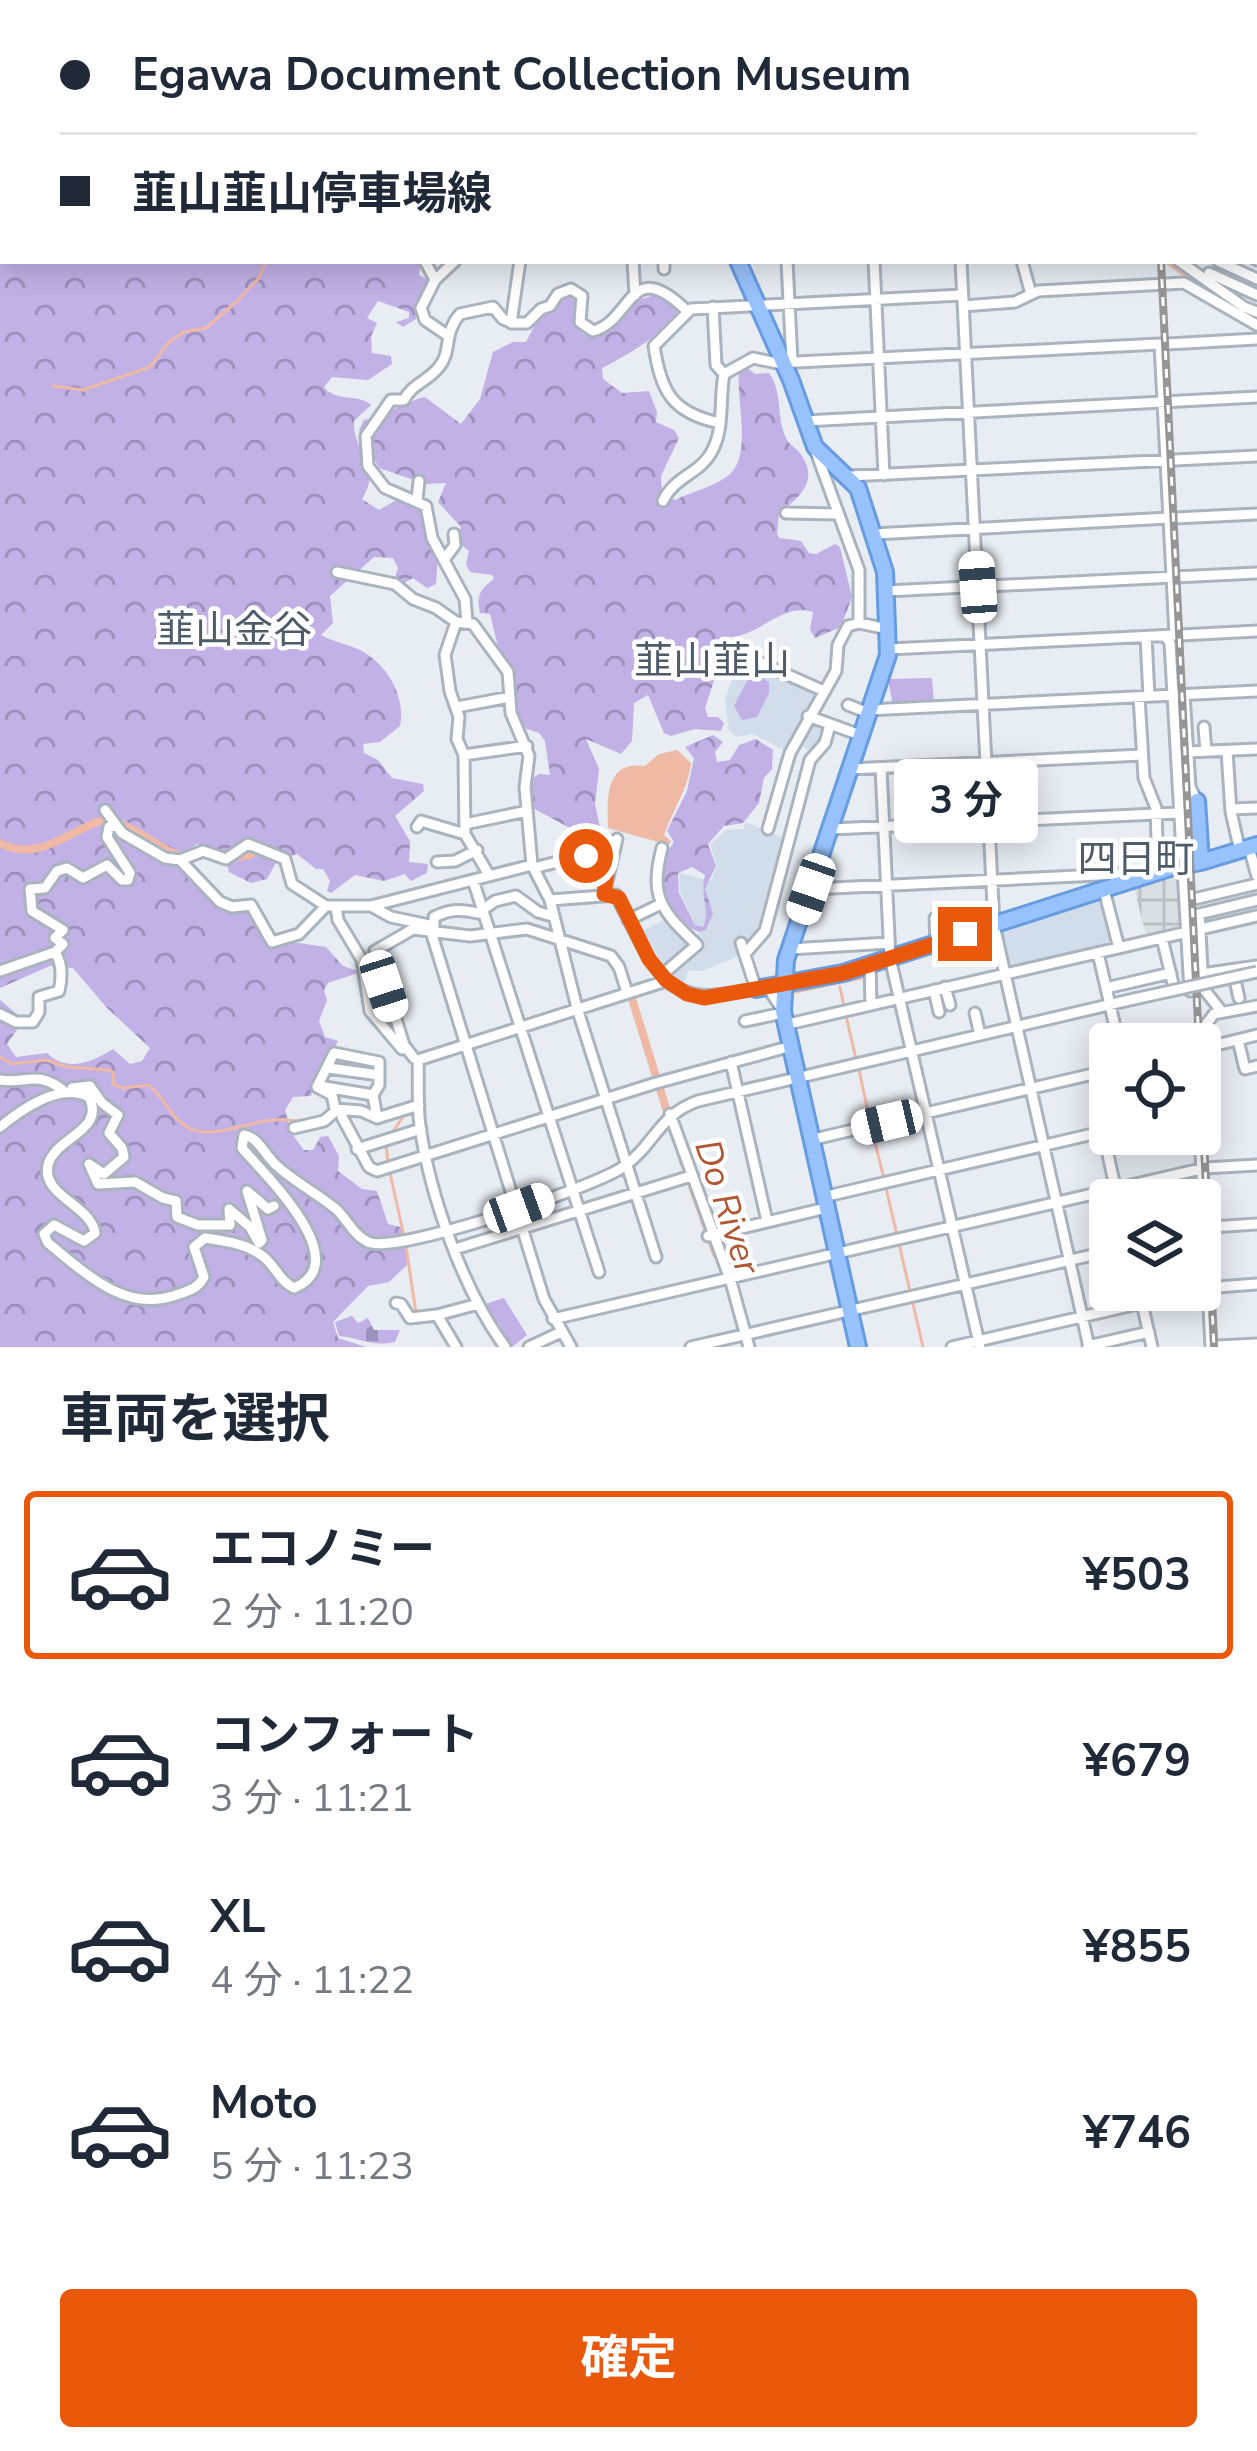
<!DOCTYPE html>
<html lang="ja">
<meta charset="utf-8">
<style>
:root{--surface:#fff;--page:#f2f2f3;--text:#1f2937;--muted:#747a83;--line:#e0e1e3;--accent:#ea580c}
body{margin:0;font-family:"Nunito Sans","Noto Sans JP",sans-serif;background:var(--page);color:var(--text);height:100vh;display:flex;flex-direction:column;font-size:45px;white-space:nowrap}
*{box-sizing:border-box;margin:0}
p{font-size:39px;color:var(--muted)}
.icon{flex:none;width:66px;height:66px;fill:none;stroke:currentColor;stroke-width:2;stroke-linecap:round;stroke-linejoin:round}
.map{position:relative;height:1347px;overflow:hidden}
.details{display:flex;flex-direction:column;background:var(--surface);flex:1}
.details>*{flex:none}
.hud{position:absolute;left:0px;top:0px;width:1257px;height:264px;box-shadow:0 6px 30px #0003;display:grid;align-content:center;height:264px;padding:0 60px;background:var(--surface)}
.fabs{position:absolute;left:1089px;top:1023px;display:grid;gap:24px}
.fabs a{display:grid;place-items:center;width:132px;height:132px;border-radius:12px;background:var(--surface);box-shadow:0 6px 30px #0003;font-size:60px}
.end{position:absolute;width:54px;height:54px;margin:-27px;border:15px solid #ea580c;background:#fff;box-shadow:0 0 0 6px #fff}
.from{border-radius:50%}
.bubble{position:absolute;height:84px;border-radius:12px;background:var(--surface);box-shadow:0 6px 30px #0003;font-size:39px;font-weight:700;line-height:84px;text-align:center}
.car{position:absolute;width:36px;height:72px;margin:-36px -18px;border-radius:15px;box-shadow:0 0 9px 3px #0007;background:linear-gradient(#fff 24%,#345 0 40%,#fff 0 76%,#345 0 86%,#fff 0)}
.hud b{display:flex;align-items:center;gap:42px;height:114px;font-size:45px}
.hud b+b{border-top:3px solid var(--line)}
.hud i{width:30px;height:30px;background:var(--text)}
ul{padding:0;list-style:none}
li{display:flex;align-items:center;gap:36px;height:168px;margin:0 24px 18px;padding:0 36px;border:6px solid transparent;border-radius:12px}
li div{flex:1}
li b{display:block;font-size:45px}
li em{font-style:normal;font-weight:700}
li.active{border-color:var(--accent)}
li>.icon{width:108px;height:108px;stroke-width:1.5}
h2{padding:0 60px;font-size:54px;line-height:144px}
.cta{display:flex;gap:24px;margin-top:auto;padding:24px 60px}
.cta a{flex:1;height:138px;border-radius:12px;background:var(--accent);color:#fff;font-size:48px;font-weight:700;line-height:138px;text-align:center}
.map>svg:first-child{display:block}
</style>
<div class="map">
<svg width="1257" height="1347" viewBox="0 0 1257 1347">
<defs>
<pattern id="industrial-grid" width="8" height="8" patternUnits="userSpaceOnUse" patternTransform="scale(3)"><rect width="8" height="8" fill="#d9dfe3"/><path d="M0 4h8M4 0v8" fill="none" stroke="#bbc0c4"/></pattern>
<pattern id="forest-crowns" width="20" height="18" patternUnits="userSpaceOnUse" patternTransform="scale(3)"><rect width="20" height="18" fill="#c2b1e7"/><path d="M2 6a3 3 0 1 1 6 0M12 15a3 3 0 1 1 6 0" fill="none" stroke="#9e91bd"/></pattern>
<pattern id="cemetery-stones" width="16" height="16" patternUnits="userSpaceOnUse" patternTransform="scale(3)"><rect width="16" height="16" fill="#c2b1e7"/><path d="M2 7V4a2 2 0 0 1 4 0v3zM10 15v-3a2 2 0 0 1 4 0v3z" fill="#9e91bd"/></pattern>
</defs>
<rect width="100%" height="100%" fill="#e7edf3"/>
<path fill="url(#industrial-grid)" d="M1182 869 1186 930 1147 939 1133 884Z"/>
<path fill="#d2ddec" d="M741 656 822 692 807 717 829 727 824 742 812 751 795 743 788 752 753 734 736 737 729 730 725 699Z
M746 822 786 839 764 931 743 954 702 971H688L683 988 661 970 664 966 642 931 668 918 695 943 699 933 680 892 679 873 711 881 717 866 710 844 726 830 743 829Z
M1104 891 1117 946 1009 975 997 926Z"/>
<path fill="url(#forest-crowns)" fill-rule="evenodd" d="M0 0 124 3H3V261H421L419 275 430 281 420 298 416 319 403 327 396 322 409 318V312L378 301 367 318 377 323 371 337 372 353 391 356 392 364 368 380 332 377 324 387C336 403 359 393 371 405L354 421C352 453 384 463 362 499L379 510 400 498 422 506 438 555 436 584 427 588 413 578 402 584 395 577 398 568 393 558 374 557 330 596 333 623 321 635C334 642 347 644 360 650 387 664 406 696 400 726L380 742 363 744 364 753 378 760 392 778 423 784 424 791 395 816 410 841 409 862 428 864 427 873 411 881 405 874 384 881 355 875 331 893 327 891 330 881 323 869H316L297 854 277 861 267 879 251 883 229 872 225 856 197 844 179 855 176 864 200 889 247 908 270 946 292 942 326 947 343 966 361 972 328 983 324 990 327 1000 319 1021 325 1037 338 1041C329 1060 316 1076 311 1096L293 1097 285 1110 292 1134 304 1150H313L320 1137 328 1136 339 1156 338 1171 362 1189 377 1191 388 1224 400 1227 410 1243 406 1247 407 1265 389 1282 368 1286 333 1322 338 1338 366 1347H0V1000L24 1020 7 1044 16 1057 47 1053C67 1073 92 1062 113 1049L130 1064 142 1061 150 1048 106 1007 73 968 50 966 0 988Z
M565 294 577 297V326L584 335 598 336 635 301 658 294 679 308C672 329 623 358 602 368L603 379 622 393 649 391 657 412 656 422 674 430 679 438 661 476 662 495 675 500C691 492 713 487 728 476 753 456 736 402 739 374L746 367 755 374 769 373C783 392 776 417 786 438 788 444 795 447 799 452 821 480 800 496 779 514L777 533 779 538 801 541 809 553 816 554 835 544 840 547 852 597 841 627 815 638 810 630 813 612C781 602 758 638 728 637L705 708 708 717H718L724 723 721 731 695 729 671 736 664 733 648 695 634 703 632 741 621 754 586 739 599 769 595 804 602 837 590 839 531 807 530 780 539 774 550 775 545 741 539 733 524 728 517 718 515 677 498 647 490 614 480 613C476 596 480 589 494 579L492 575 470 572 466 564 469 551 455 540 461 527 438 502 446 483 425 484 379 468 359 430 364 420C385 417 402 402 425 397L461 424 480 399 493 352 513 342H526L537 321Z
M713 735 723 742 715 752 717 762 730 760 739 745 756 739 773 750 772 769 764 778 759 803 743 823 724 826 708 844 716 866 705 889 713 914 706 930 699 932C663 916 650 875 674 842L667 831 687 791 694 758 685 747ZM692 867 705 875C699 895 711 909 703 927L695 925 679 893 678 873Z"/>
<path fill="url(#cemetery-stones)" d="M352 1316 358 1323 368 1318 374 1330H400L395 1342C370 1347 361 1338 339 1336L335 1322Z"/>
<path fill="#c2b1e7" d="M758 675 769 682V693L757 717 742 720 734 706 748 679Z
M932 678 934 704 893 706 888 679Z
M504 1298 527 1335 512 1347H506L482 1305Z"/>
<path fill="#efb9a5" d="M677 750 691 763C688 789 673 809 664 835L671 841 669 845 608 828C607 799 605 760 645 766L659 754Z"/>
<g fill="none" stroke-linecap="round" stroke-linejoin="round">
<path stroke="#efb9a5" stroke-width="3" d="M836 0V3
M1035 0V3
M53 386 83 390 150 367 169 342 184 332 206 328 235 303 259 278 266 261
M840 987 844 1007
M370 989 375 981 372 953
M790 993 866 977
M846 1016 856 1059
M0 1057 12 1064 46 1060 67 1067 109 1070 114 1073 113 1084 122 1088 148 1085C165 1097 169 1116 187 1127 210 1141 249 1121 274 1120 283 1119 294 1121 303 1121
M859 1070 870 1121
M412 1104 413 1079
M872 1130 884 1179
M392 1133 407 1111
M386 1143 388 1163
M390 1173 404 1236
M886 1188 923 1347
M406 1246 416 1313"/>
<path stroke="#efb9a5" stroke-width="8" d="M260 0 268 3
M431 3H442
M464 3 466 0
M1169 261 1236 309
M0 843C35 862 65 835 97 822 121 813 158 850 183 857
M231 858 250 855 256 849 261 851
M629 989 669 1118
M681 1155 716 1254"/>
<g stroke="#aab4bf" stroke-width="15">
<path id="minor" d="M171 0 175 3
M766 0 769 3
M799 0V3
M1095 0V3
M1235 0 1236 3
M587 3 589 0
M909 3 970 0
M1120 3 1133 0
M1254 48 1257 46
M1254 60 1257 64
M1254 72 1257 71
M0 74H3
M1254 110 1257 114
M1254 166 1257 164
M0 169 3 170
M1254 187 1257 190
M0 208 3 205
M1254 221 1257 218
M1254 258 1257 260
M425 261 435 280
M520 261 511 323H527L541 309 550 306 558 294 571 289 582 296 580 322 593 331C633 321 629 253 688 312
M633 261 635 295
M664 261V269
M787 261 792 362
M874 261 884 475
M961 261 994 925 1089 1347
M1022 261 1031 294
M1179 261 1244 307 1257 312
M1218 261 1257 279
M1209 273 1257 295
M963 306 1015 302 1038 291 1184 283 1257 325
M447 335 425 320 421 308 435 280 455 261
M1167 344 1257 339
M724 374 753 358 777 363 1160 344 1175 635 889 649
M805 421 1257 397
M720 423C672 413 661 392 654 346L691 309 962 295
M816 452 859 570V623
M849 476 1257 456
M417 500 419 481
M663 501C675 476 699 474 711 453 725 429 719 400 724 374L716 365 713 307
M786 513 838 514
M1175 518 1257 514
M874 534 1169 518
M446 557 455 545 454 534
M337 572 395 584 413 599 436 608 456 622 473 624 508 672 511 713 529 756 525 787 532 865 550 900 577 1008 656 1257
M886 591 1257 573
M456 622 445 655 450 691 459 717 457 739 464 755 465 834 489 875
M467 622 465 599 432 538 426 506 385 488 368 466 366 436 391 400H404C412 384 428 381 439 367 452 352 443 333 460 314L493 307 503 319 511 322
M1181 635 1257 631
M1165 636 1170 643 1190 991
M1146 637 1149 696
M743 655 824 691
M1184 694 1190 787 1197 801
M1139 697 1144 778 1156 808 1158 873
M848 705 866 712
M457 707 510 697
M867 710 1257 691
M808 716 860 735
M1204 727 1206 751
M1227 751 1231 812 1240 851
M1187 752 1257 749
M464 755 527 746
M881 768 890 958 980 1347
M850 769 1142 755
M1231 809 1257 808
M105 810 122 833 165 858 180 860 203 851 226 859 248 844 285 859 292 884 326 906H371L532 865
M465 824 527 811
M417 827 421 821 465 834
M768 829 790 753 836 671 838 645 848 626 859 623 888 629
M831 829 1178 813
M662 848C649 898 662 911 697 945L663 974
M1249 848 1257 876
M180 860 220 902 232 907 251 905 272 942 299 934 326 906
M437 862 455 861 477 850
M534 868 584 855 597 870 606 872
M473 880 483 911
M811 889 1118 874
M1104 890 1119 948
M604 894 617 839
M1194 899 1257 884
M550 900 616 895 649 959 666 981
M371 906 391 917 429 925 544 1299 571 1347
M336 907 338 920 362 960 370 1011 402 1049
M483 911 599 1272
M935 918 936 943
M628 920 661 904
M430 925 434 926V917C450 909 461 909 478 913L495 901 516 896 538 912 552 916
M1162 938 1174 988
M790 949 889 943
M1098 953 1119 1044
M745 954 765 931 810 760 825 743 830 725
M870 964 871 1005
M0 971 55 952
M1202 974 1257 966
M1235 980 1239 998
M945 987 950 1005
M768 988 783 1011
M1106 988 1171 973
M934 990 939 1012
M1222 1012 1203 988 1199 914 1257 900
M975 1013 980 1035
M0 1014 16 1022H33L39 1012V997L59 991C62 978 62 963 55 952L63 944 55 938 63 930 32 911 30 889 45 888 57 871 67 868 83 878 107 865 122 880H128L130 873 107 837 109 827 116 826
M745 1021 783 1013
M784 1025 1257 916
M1238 1040 1245 1069 1257 1066
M1204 1048 1257 1035
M1205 1048 1204 1027 1214 1014 1257 1006
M414 1058 404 1045 375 951 413 929 470 936 527 929 611 956 619 967 627 992
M731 1062 767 1221
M328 1068 379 1075
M0 1080C27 1084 36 1070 63 1090
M325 1087 373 1095
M72 1088 90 1086 102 1103 118 1115 109 1133 122 1148 124 1157 104 1174 89 1164 98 1184 135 1182 163 1198 176 1201 177 1217 198 1225H230L229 1209 250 1227 259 1243 262 1240 247 1191 268 1209 274 1206
M670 1114 731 1282 749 1347
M342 1117 369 1167 377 1171 656 1083 788 1047
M377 1118 373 1095 379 1085V1062L334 1053 317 1087 332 1095 335 1109 361 1111 377 1118 419 1105
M0 1127C22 1109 61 1082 89 1097 106 1131 55 1137 48 1165 41 1196 91 1205 95 1233L84 1241 54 1225 44 1234 48 1243C84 1272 124 1312 173 1296 187 1291 197 1290 204 1277L194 1247 205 1238C226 1241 249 1244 265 1258 277 1269 280 1281 294 1288 357 1262 264 1174 242 1148L244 1135C258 1137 265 1155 276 1165 294 1182 317 1193 336 1209 347 1219 354 1236 368 1242 394 1255 595 1187 623 1167 655 1145 658 1115 698 1101L1134 999
M294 1128 324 1121 337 1110
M1103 1132 1118 1200
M1200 1134 1211 1347
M810 1140 1110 1070
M357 1149 421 1129
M823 1197 1110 1130
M1211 1227 1257 1224
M708 1236 826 1208
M455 1249 691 1176
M1205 1288 1257 1284
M1139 1290 1152 1347
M396 1303 401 1304 410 1318 437 1315
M553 1319 1205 1168 1257 1165
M1088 1346 1149 1332
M1218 1346 1257 1344
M456 1347 437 1315 478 1304
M505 1347C463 1290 430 1196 420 1126 417 1105 419 1082 418 1060L666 981C698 1004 720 994 756 989L741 943
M529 1347 561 1332
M691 1347 1110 1251
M952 1347 1198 1290"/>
</g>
<g stroke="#689ce1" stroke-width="20">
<path id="major" d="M655 3 656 0
M1254 20 1257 19
M738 261 791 380 815 447 858 488 885 572 888 655 786 960 783 1011 858 1347
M1201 862 1257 845
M756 989 843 973 1173 867 1201 862 1197 801"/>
</g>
<g stroke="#3b8bda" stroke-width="22">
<path id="highway" d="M1191 0 1192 3
M1254 137 1257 142"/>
</g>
<use href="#minor" stroke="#fff" stroke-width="9"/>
<use href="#major" stroke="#98c2fc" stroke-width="14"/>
<use href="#highway" stroke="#6baefa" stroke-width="16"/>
<g stroke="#969696" stroke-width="8">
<path id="rail" d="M1144 0 1145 3
M1161 261 1199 1044
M1200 1064 1214 1347"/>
</g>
<use href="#rail" stroke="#fff" stroke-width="3" stroke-dasharray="9" stroke-linecap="butt"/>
<g stroke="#aab4bf" stroke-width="15" stroke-linecap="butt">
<path id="minor-bridge" d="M1134 999 1257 972"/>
</g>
<use href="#minor-bridge" stroke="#fff" stroke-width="9"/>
</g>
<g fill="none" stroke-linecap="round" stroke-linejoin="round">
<path stroke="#ea580c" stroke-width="15" d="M586 856 597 870 607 872 604 894 619 898 649 959 666 980 687 994 704 998 844 973 965 934"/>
</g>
<g text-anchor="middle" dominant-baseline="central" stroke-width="9" stroke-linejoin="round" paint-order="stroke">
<g font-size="36" font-style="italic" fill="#b05632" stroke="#fff">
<text transform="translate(727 1207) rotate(72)">Do River</text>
</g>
<g font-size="39" fill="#4e5c69" stroke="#fff">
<text x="234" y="630">韮山金谷</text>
<text x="712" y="661">韮山韮山</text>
<text x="1136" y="859">四日町</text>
</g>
</g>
</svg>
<div class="fabs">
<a><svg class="icon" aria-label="locate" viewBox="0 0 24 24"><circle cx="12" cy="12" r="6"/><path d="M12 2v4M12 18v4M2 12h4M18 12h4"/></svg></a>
<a><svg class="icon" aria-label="layers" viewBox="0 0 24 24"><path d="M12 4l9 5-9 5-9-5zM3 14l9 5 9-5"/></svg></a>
</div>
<i class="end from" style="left:586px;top:856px"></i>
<i class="end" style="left:965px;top:934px"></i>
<div class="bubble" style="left:894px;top:759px;width:144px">3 分</div>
<i class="car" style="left:978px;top:587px;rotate:356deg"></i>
<i class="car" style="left:811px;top:889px;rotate:199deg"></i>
<i class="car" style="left:384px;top:986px;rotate:162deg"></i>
<i class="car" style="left:887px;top:1122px;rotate:257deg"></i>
<i class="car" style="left:519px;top:1208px;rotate:70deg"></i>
<div class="hud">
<b><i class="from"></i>Egawa Document Collection Museum</b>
<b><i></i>韮山韮山停車場線</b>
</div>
</div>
<section class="details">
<h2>車両を選択</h2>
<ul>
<li class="active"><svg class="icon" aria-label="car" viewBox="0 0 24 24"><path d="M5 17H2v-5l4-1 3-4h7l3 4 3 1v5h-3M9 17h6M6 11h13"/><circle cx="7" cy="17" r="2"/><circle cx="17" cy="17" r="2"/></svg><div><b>エコノミー</b><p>2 分 · 11:20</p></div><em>¥503</em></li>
<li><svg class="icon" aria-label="car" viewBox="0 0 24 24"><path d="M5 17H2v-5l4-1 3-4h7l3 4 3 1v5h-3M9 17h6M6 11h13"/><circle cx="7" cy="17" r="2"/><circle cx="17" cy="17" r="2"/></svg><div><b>コンフォート</b><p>3 分 · 11:21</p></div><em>¥679</em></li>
<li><svg class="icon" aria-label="car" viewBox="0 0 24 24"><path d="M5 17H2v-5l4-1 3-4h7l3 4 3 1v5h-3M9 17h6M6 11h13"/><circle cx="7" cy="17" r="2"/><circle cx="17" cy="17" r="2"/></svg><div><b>XL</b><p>4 分 · 11:22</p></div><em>¥855</em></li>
<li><svg class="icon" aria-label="car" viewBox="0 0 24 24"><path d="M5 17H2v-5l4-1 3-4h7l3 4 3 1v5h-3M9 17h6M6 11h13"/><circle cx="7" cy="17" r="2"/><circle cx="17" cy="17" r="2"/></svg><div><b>Moto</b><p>5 分 · 11:23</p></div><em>¥746</em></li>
</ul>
<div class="cta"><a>確定</a></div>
</section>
